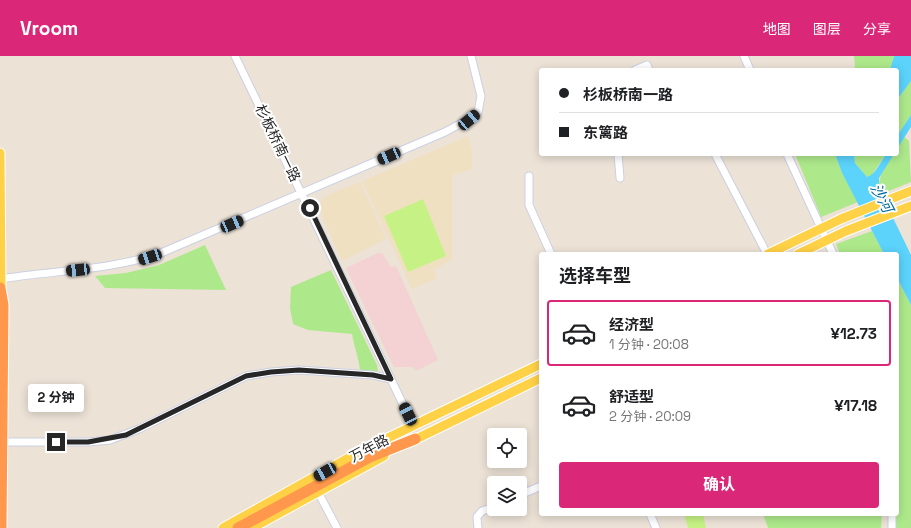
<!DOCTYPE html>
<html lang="zh">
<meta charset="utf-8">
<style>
:root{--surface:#fff;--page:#f6f6f6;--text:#202124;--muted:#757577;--line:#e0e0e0;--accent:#db2777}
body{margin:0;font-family:"Space Grotesk","Noto Sans SC",sans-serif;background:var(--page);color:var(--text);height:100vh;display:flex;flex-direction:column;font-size:15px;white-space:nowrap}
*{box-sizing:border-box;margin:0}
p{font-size:13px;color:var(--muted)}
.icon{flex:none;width:22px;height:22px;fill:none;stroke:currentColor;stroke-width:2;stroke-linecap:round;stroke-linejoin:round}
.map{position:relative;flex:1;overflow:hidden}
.drawer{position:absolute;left:539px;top:196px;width:360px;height:264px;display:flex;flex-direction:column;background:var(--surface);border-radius:4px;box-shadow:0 2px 10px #0003}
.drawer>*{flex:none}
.banner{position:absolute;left:539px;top:12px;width:360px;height:88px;border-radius:4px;box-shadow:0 2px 10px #0003;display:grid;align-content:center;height:88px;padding:0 20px;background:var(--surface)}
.buttons{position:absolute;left:487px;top:372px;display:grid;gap:8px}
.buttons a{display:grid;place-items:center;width:40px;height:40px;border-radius:4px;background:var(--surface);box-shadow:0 2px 10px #0003;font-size:20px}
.end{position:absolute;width:18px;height:18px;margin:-9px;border:5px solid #272727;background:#fff;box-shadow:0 0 0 2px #fff}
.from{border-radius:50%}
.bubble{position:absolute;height:28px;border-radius:4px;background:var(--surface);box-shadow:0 2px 10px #0003;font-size:13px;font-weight:700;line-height:28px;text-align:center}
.car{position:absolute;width:12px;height:24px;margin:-12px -6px;border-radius:5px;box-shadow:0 0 3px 1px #0007;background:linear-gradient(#222 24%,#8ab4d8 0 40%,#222 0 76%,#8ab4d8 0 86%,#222 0)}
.banner b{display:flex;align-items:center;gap:14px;height:38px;font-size:15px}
.banner b+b{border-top:1px solid var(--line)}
.banner i{width:10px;height:10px;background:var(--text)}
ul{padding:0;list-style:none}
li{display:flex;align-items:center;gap:12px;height:66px;margin:0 8px 6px;padding:0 12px;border:2px solid transparent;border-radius:4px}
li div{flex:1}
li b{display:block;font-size:15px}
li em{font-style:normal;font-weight:700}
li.selected{border-color:var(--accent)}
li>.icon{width:36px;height:36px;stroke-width:1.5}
h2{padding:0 20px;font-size:18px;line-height:48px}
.action{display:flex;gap:8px;margin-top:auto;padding:8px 20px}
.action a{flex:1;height:46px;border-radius:4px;background:var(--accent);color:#fff;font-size:16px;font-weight:700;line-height:46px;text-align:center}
header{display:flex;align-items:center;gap:24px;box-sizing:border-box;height:56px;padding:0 20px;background:var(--accent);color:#fff}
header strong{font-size:19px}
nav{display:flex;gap:22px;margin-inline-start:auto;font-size:14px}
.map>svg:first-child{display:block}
</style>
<header>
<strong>Vroom</strong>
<nav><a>地图</a><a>图层</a><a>分享</a></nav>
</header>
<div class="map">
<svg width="911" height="472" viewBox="0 0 911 472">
<rect width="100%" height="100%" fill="#ece2d6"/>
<path fill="#f0e0c2" d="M468 80 472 95V113L452 119V203L434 214 437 222 412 233 362 125Z
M360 126 386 183 342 205 321 158V144L325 140Z"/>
<path fill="#f4d1d3" d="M378 197 383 198 391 211 396 210 438 304 416 315 413 311H394L346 212Z"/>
<path fill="#ade98b" d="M854 0H894L890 14H853L855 10Z
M911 25V59L897 80V44Z
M904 81 909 85 911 126 881 138C874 123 887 110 894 98H897V93Z
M795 98H835L842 117 858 146 821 161Z
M854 98H886L871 120 867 121 855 107Z
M872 175 884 198H840L836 188Z
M205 189 226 234 105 232 95 220 126 217 159 209Z
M331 214 377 309 378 315H360C359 302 354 291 352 278L308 274 293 268 290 252 291 231Z
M897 222 911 249V472H896Z
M763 458H882L881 472H768Z"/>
<path fill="#c6f285" d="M423 143 446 200 408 216 384 160Z
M684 458H703L706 472H688Z"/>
<path fill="#5bd3fb" d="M894 0H911V25L897 44V14H890Z
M911 59V71L897 93V80Z
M835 98H854L855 107 867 121C876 118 881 105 886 98H894L879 122V133L911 199V249L897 222V198H884L842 117Z"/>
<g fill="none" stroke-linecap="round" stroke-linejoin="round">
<g stroke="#cbd0e2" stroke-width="9">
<path id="minor" d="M235 0 413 369
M744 0 750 14
M635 14 647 9 649 14
M618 98 620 122
M715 98 767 198
M787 98 833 198
M529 120V149L551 198
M0 223C55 214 108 215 161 197L445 76 469 63 478 56 481 40 471 0
M0 386H88L110 384 139 373 246 320 271 316 299 314 373 319 391 323
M318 436 337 472
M520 439 541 430
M650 458 656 472
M478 472 477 461 482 455 494 451
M892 472V458"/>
</g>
<g stroke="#fff" stroke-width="11">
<path id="major" d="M0 97 1 238
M768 198 841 163 911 135
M798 198 846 175 911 150
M410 386 541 322
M223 472 363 394 541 308
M252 472 384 400"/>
</g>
<g stroke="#fff" stroke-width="13">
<path id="highway" d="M238 472 370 401 415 383"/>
</g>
<use href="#minor" stroke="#fff" stroke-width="7"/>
<use href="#major" stroke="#ffd147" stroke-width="9"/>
<use href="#highway" stroke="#ff974d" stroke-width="11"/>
<g stroke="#fff" stroke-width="13" stroke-linecap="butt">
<path id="highway-bridge" d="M0 232 3 249 1 472"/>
</g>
<use href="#highway-bridge" stroke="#ff974d" stroke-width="11"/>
</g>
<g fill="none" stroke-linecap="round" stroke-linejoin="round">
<path stroke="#272727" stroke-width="5" d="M56 386H88L126 379 246 320 271 316 299 314 373 319 391 323 310 152"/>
</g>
<g text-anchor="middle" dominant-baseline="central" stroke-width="4" stroke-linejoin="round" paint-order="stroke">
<g font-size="14" fill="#272727" stroke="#fff">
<text transform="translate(278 87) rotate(64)">杉板桥南一路</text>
<text transform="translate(369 392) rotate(-28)">万年路</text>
</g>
<g font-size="15" font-style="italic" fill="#006ca1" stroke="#fff">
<text transform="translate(882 142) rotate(62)">沙河</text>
</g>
</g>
</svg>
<div class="buttons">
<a><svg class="icon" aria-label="locate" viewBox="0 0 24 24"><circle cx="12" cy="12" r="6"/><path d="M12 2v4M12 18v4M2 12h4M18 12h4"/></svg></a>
<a><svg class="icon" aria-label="layers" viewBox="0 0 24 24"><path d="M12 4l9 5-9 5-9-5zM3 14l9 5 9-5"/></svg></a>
</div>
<i class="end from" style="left:310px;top:152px"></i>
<i class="end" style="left:56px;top:386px"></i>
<div class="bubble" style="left:28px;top:328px;width:56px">2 分钟</div>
<i class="car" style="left:469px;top:64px;rotate:50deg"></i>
<i class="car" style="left:389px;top:100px;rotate:247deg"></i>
<i class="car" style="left:232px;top:168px;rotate:67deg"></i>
<i class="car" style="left:150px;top:201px;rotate:252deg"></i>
<i class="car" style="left:78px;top:214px;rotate:264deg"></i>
<i class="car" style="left:408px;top:358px;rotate:334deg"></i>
<i class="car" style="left:325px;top:416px;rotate:241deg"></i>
<div class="banner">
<b><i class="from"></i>杉板桥南一路</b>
<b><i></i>东篱路</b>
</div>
<section class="drawer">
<h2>选择车型</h2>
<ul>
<li class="selected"><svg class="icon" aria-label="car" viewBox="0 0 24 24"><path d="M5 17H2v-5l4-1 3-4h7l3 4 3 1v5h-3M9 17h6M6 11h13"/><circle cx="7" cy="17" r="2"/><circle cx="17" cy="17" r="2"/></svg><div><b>经济型</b><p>1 分钟 · 20:08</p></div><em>¥12.73</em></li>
<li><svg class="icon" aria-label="car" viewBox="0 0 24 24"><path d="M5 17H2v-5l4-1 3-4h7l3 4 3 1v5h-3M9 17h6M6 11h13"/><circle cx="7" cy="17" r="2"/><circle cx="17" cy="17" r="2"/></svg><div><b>舒适型</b><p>2 分钟 · 20:09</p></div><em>¥17.18</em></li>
</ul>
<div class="action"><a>确认</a></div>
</section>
</div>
